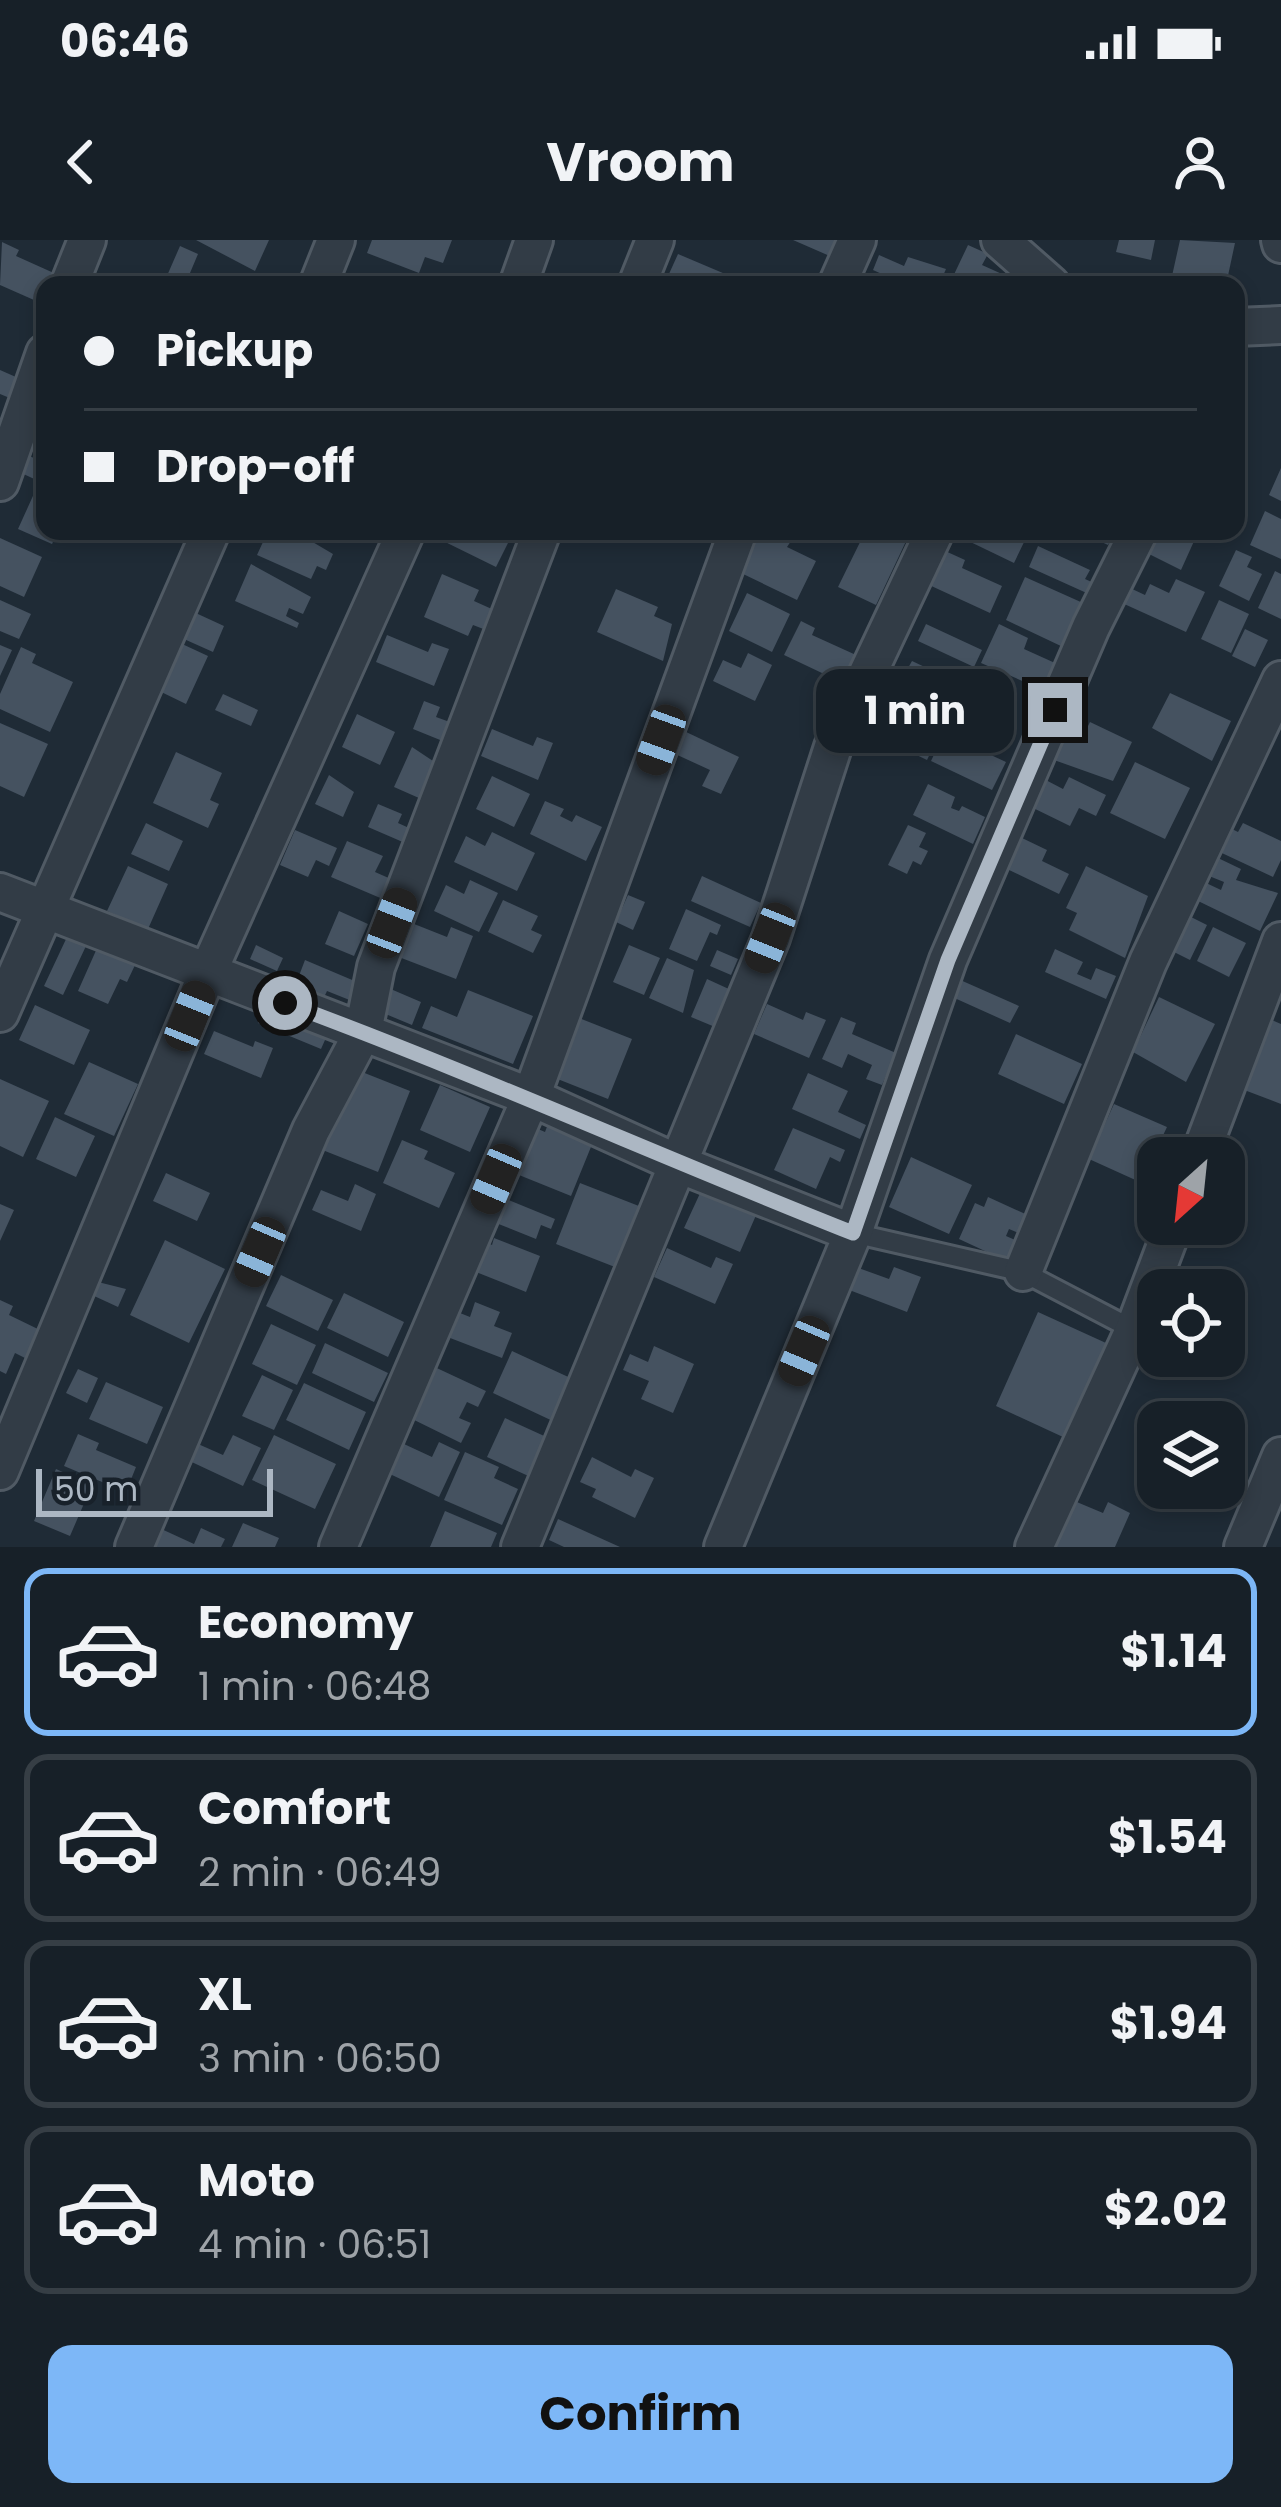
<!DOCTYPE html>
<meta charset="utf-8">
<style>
:root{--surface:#172028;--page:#242d34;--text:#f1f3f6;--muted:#9ea3a8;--line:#363e45;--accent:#7db7f7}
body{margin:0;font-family:Poppins,sans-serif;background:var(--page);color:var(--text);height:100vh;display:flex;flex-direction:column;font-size:45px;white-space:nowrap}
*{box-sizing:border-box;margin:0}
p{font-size:39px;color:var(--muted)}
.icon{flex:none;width:66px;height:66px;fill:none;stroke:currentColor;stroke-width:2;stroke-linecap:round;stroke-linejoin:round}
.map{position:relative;height:1307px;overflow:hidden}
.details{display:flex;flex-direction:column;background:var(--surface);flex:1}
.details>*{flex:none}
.banner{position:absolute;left:36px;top:36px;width:1209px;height:264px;border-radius:24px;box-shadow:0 6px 18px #0003,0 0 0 3px var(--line);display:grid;align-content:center;height:264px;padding:0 48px;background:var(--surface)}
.needle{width:78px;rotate:207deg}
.fabs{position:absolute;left:1137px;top:897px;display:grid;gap:24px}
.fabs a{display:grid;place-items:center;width:108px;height:108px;border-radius:24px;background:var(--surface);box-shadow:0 6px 18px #0003,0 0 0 3px var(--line);font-size:60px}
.scale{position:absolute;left:36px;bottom:30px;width:237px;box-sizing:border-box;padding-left:12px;border:6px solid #acb7c3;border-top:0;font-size:33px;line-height:42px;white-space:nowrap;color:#acb7c3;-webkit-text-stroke:9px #18212a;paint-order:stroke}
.end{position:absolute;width:54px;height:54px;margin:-27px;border:15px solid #acb7c3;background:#111;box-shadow:0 0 0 6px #111}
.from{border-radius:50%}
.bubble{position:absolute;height:84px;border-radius:24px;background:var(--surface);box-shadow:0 6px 18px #0003,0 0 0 3px var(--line);font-size:39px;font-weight:700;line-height:84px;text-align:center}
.car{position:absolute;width:36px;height:72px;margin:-36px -18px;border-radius:15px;box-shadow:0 0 9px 3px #0007;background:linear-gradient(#222 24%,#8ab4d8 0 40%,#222 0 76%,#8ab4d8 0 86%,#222 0)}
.banner b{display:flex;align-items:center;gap:42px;height:114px;font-size:45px}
.banner b+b{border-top:3px solid var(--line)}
.banner i{width:30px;height:30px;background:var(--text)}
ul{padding:21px 0 0;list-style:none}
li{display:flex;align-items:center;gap:36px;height:168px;margin:0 24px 18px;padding:0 24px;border:6px solid var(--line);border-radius:24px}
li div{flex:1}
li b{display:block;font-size:45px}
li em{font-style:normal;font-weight:700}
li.selected{border-color:var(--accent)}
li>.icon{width:108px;height:108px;stroke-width:1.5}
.action{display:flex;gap:24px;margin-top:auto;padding:24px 48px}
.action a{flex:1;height:138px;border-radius:24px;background:var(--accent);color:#111;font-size:48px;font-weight:700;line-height:138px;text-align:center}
.status{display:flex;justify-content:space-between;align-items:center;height:84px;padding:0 60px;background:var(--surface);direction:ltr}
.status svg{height:33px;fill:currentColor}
header{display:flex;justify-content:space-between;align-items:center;height:156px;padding:0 48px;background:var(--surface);font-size:54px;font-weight:700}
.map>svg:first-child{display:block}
</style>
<div class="status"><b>06:46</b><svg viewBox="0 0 49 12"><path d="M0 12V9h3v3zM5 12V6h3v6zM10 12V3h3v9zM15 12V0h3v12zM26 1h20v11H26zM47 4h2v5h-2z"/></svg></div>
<header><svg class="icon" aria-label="back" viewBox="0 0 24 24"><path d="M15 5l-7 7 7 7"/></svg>Vroom<svg class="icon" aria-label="person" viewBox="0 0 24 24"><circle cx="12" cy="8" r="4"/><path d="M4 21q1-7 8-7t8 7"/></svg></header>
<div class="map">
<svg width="1281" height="1307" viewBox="0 0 1281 1307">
<rect width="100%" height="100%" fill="#1f2b36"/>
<path fill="#455260" d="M196 0H269L255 31Z
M372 0H452L443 23 425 17 419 33 367 13Z
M793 0H839L832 17Z
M1119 0H1155L1151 20 1116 12Z
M1180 0 1235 3 1226 45H1170Z
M2 2 19 10 16 16 56 34 51 45H45L43 64 0 45Z
M968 5 988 14 982 25 1026 45H949Z
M180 6 198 14 190 33 214 44 218 34 244 45H163Z
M678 14 737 39 734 45H664Z
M879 15 904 26 908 17 946 29 939 45H906L873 30Z
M0 130 25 141 17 161 0 154Z
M25 214 45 223V244L17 231Z
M1281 228V261L1269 255Z
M37 247 45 251V291H58L52 304 18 289Z
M1265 271 1281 279V319L1250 305Z
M268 291H294L333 314 326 330 317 326 311 339 257 315Z
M438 291H514L496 327 435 297Z
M761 291 791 301 787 307 816 321 797 360 741 333Z
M798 291H825L820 301Z
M885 291 908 297 876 365 838 347 864 294 880 302Z
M960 291H1012L1026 298 1014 323 958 296Z
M1078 291H1115L1108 305Z
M1181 292 1195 299 1181 330 1149 314 1156 299 1176 302Z
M0 298 42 317 24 357 0 346Z
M1038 306 1090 330 1085 339 1096 344 1091 355 1029 327Z
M943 310 965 320 962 328 1002 346 990 373 927 344Z
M1236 310 1252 317 1247 327 1262 334 1249 361 1219 346Z
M251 324 311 357 303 374 289 368 286 376 299 383 297 388 235 361Z
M1275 331 1281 334V379L1258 368Z
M442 334 479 350 474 361 494 370 486 390 473 385 468 396 424 377Z
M1025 337 1083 363 1063 407 1006 380Z
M1176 339 1205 352 1186 392 1122 363 1130 348 1145 355 1150 344 1169 353Z
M616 349 658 367 654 376 672 384 663 421 597 392Z
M747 353 790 374 772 412 729 391Z
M0 360 31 374 19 399 0 391Z
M1219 360 1249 374 1231 413 1201 399Z
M187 369 224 386 213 412 175 395Z
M801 381 815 388 812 395 856 415 843 443 784 415Z
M926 384 982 410 974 427 918 401Z
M999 384 1028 398 1024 409 1055 423 1043 450 981 423Z
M1245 389 1268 400 1255 427 1232 416Z
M387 395 428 412 432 403 449 409 434 446 376 422Z
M180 403 208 416 186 464 153 448Z
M0 405 12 410 0 436Z
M21 407 36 414 32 423 73 442 50 492 0 469V454Z
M748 413 772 425 755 461 713 441 723 420 741 428Z
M912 421 963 445 927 520 871 493Z
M1170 453 1231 481 1212 521 1152 488Z
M223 454 258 470 251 486 215 470Z
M424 461 440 467 436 477 458 485 450 504 413 489Z
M357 474 395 492 380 525 342 507Z
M1090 482 1132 502 1113 541 1054 520 1071 484 1085 492Z
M0 483 48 504 24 557 0 546Z
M949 483 983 499 978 509 1006 522 992 550 931 521Z
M492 489 533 506 537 497 553 503 538 540 481 516Z
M684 491 739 517 721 554 702 546 710 530 673 513Z
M412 507 442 527 428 562 394 547Z
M176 512 222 533 210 560 219 564 208 588 153 563Z
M1135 522 1190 548 1165 599 1110 573Z
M329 535 354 552 343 577 315 564Z
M492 536 530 554 514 587 476 569Z
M1040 537 1063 549 1069 537 1106 555 1096 576 1079 568 1070 586 1027 565Z
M928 544 955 557 951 568 959 571 962 566 985 577 973 604 913 575Z
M545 561 564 569 560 576 572 582 576 575 602 587 586 621 530 594Z
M378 564 402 574 398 583 418 592 412 606 368 587Z
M146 583 183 601 169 631 131 614Z
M1220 583 1238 592 1243 583 1281 601V620L1273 637 1209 607Z
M908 585 926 593 919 607 928 611 921 625 913 621 907 634 888 625Z
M295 590 337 608 329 626 316 620 308 637 280 625Z
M492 592 535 613 517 651 454 622 466 596 485 606Z
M1022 598 1047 610 1042 621 1069 634 1059 654 1007 629Z
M347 601 383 616 375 632 400 643 392 663 331 637Z
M1218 618 1241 629 1236 640 1278 653 1260 691 1196 660 1204 642 1221 650 1224 642 1209 636Z
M128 626 168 644 148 689 107 671Z
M1086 626 1148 656 1125 718 1069 690 1077 673 1066 668Z
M702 636 761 663 750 687 691 661Z
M470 640 498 653 479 692 434 671 446 645 464 654Z
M628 655 645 662 633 690 616 682Z
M503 660 538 676 531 690 542 695 533 713 488 692Z
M686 669 721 685 717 695 710 692 697 721 669 709Z
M339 671 368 684 354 716 325 704Z
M1183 673 1207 685 1190 720 1166 708Z
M404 680 447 697 451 687 473 696 456 739 391 714Z
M1213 687 1246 703 1229 737 1197 721Z
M67 697 86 706 63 755 44 746Z
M256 705 283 718 277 731 250 719Z
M629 705 660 718 644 755 613 742Z
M98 706 136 723 127 742 120 739 108 764 78 751Z
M1055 709 1083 722 1077 734 1091 740 1096 728 1116 736 1106 759 1045 732Z
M717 710 738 719 731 735 710 726Z
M667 718 694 730 683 773 649 758Z
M305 720 364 745 357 763 327 751 319 768 298 759 304 744 297 741Z
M707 739 731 750 715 787 691 777Z
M958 739 1019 766 1010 783 950 756Z
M386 747 421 762 412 785 376 770Z
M468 750 533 776 513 824 422 788 431 766 457 777Z
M1159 757 1215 784 1186 842 1133 812Z
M266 764 329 791 321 809 258 783Z
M767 764 803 780 806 772 826 780 809 818 754 794Z
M35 765 90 790 74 825 19 800Z
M841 777 856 783 852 794 896 813 882 845 866 839 872 825 848 814 842 828 822 819Z
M579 778 632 799 608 859 550 836Z
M1267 778 1281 784V864L1239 848Z
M214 791 253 807 255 801 273 808 261 838 204 814Z
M1016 794 1082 824 1064 864 998 834Z
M89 822 138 844 114 896 64 874Z
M352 828 410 851 378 932 320 909Z
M808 833 848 851 838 872 866 885 860 899 792 869Z
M0 839 49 861 23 917 0 906Z
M440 845 490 867 470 912 420 890Z
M1114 864 1167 887 1157 908 1148 904 1144 913 1154 917 1142 943 1089 919Z
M55 877 95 896 76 937 36 919Z
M548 884 593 902 571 956 519 935 538 889 545 892Z
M793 888 845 910 840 922 830 917 816 949 774 930Z
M402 900 428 911 424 919 455 933 439 968 383 943Z
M911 917 972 945 949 994 889 967Z
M166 933 210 953 197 981 153 961Z
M580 943 644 968 620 1029 556 1004Z
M355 944 376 954 361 991 312 970 321 950 348 961Z
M702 949 757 973 740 1012 684 988Z
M988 957 1032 977 1023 995 1009 989 1006 996 1022 1003 1013 1024 959 999 975 963 984 967Z
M506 959 555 979 551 989 541 985 536 999 496 983Z
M0 964 14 970 0 1001Z
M494 998 540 1016 526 1052 471 1030 483 1001 492 1005Z
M165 1000 225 1029 189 1103 130 1075Z
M667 1008 711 1028 716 1017 733 1024 715 1064 654 1037Z
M853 1026 889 1039 894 1027 921 1037 907 1072 844 1048Z
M281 1035 333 1060 318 1091 266 1066Z
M98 1042 126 1049 118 1067 92 1055Z
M344 1053 404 1082 388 1117 327 1088Z
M0 1060 13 1066 9 1075 44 1092 31 1121 15 1113 6 1134 0 1131Z
M475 1062 500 1072 494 1086 512 1093 502 1118 445 1096 455 1071 470 1077Z
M1038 1072 1106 1103 1063 1197 996 1166Z
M271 1084 316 1105 297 1145 252 1124Z
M325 1103 388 1133 374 1162 312 1133Z
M654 1106 694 1124 673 1173 641 1159 649 1141 623 1130 630 1114 648 1122Z
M512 1111 577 1141 557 1183 493 1153Z
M426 1123 486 1151 478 1167 467 1162 459 1178 471 1183 461 1203 402 1174Z
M78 1129 98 1138 87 1163 66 1153Z
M262 1135 293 1150 274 1190 242 1176Z
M106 1142 163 1167 147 1204 89 1179Z
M304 1143 366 1172 349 1210 286 1180Z
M1177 1166 1199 1176 1203 1166 1222 1174 1219 1182H1169Z
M505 1178 553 1200 535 1239 487 1217Z
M78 1194 99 1203 96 1210 136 1227 126 1252 64 1226Z
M233 1195 261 1208 243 1246 181 1217 189 1200 223 1215Z
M274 1195 336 1224 315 1269 252 1240Z
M1158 1196V1238L1142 1231Z
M391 1198 432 1217 439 1202 460 1212 439 1257 377 1228Z
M465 1212 499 1227 494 1238 518 1249 502 1285 444 1260Z
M592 1217 631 1237 635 1229 654 1238 635 1278 592 1257 596 1249 580 1242Z
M56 1229 92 1245 70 1296 34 1281Z
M1072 1260 1103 1273 1108 1262 1130 1273 1115 1307H1051Z
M445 1271 497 1293 491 1307H430Z
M558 1279 620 1307H564L549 1300Z
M243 1283 279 1298 275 1307H232Z
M157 1287 194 1304 201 1288 225 1299 221 1307H147Z"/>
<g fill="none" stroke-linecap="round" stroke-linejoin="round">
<g stroke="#505a64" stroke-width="24">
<path id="lane" d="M853 993 1023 1032 1134 1090"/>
</g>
<g stroke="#505a64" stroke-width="42">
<path id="street" d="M1000 0 1051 45
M1280 0 1281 4
M69 45 87 0
M318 45 336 0
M518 45 534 0
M637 45 655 0
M837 45 857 0
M1236 87 1281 85
M0 242 45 113
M0 652 531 857 681 925 853 993
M0 773 211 291
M1199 918 1281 701
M1023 1032 1148 722 1281 440
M0 1231 207 734 406 291
M134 1307 311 890 363 792 376 727 542 291
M338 1307 531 857 738 291
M520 1307 771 698 833 507 935 291
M723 1307 853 993 948 720 1091 387 1139 291
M1034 1307 1134 1090 1174 984
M1243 1307 1281 1216"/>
</g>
<use href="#lane" stroke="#323c46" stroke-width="18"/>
<use href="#street" stroke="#323c46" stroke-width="36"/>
</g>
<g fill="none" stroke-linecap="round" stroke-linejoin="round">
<path stroke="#acb7c3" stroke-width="15" d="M285 763C477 834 663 918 853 993L948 720 1055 470"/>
</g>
</svg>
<div class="fabs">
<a><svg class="needle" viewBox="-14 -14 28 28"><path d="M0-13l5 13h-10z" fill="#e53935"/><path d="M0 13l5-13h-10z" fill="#9ea3a8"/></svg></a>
<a><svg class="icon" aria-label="locate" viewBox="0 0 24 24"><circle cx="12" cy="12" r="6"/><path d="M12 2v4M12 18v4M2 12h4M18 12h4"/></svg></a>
<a><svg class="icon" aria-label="layers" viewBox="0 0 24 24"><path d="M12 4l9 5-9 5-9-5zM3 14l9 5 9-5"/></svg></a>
</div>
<div class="scale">50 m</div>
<i class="end from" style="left:285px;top:763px"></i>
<i class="end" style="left:1055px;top:470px"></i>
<div class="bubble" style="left:816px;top:429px;width:198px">1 min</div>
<i class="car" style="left:661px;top:500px;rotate:200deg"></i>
<i class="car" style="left:392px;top:683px;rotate:21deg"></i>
<i class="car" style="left:770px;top:698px;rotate:202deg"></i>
<i class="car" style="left:190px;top:776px;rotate:22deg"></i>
<i class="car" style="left:496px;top:939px;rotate:203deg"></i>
<i class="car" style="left:260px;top:1012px;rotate:203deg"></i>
<i class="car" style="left:804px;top:1111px;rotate:203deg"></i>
<div class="banner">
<b><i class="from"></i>Pickup</b>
<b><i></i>Drop-off</b>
</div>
</div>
<section class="details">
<ul>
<li class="selected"><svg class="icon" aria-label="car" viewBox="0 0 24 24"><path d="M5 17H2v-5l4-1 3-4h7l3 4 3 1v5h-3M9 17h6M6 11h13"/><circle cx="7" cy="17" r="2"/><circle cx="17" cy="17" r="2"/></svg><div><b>Economy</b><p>1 min · 06:48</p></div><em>$1.14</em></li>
<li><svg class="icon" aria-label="car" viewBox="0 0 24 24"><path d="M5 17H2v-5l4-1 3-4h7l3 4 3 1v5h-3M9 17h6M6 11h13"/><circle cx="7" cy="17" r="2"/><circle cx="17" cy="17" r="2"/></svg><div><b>Comfort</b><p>2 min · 06:49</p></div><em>$1.54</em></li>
<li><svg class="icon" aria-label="car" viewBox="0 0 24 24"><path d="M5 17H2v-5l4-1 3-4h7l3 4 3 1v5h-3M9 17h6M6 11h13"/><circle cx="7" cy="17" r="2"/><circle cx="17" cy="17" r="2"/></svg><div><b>XL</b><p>3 min · 06:50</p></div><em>$1.94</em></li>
<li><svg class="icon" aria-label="car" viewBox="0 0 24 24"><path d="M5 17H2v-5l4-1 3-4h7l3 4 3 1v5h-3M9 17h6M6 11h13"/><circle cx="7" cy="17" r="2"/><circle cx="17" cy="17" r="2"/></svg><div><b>Moto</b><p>4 min · 06:51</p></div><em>$2.02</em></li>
</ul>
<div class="action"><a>Confirm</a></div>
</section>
